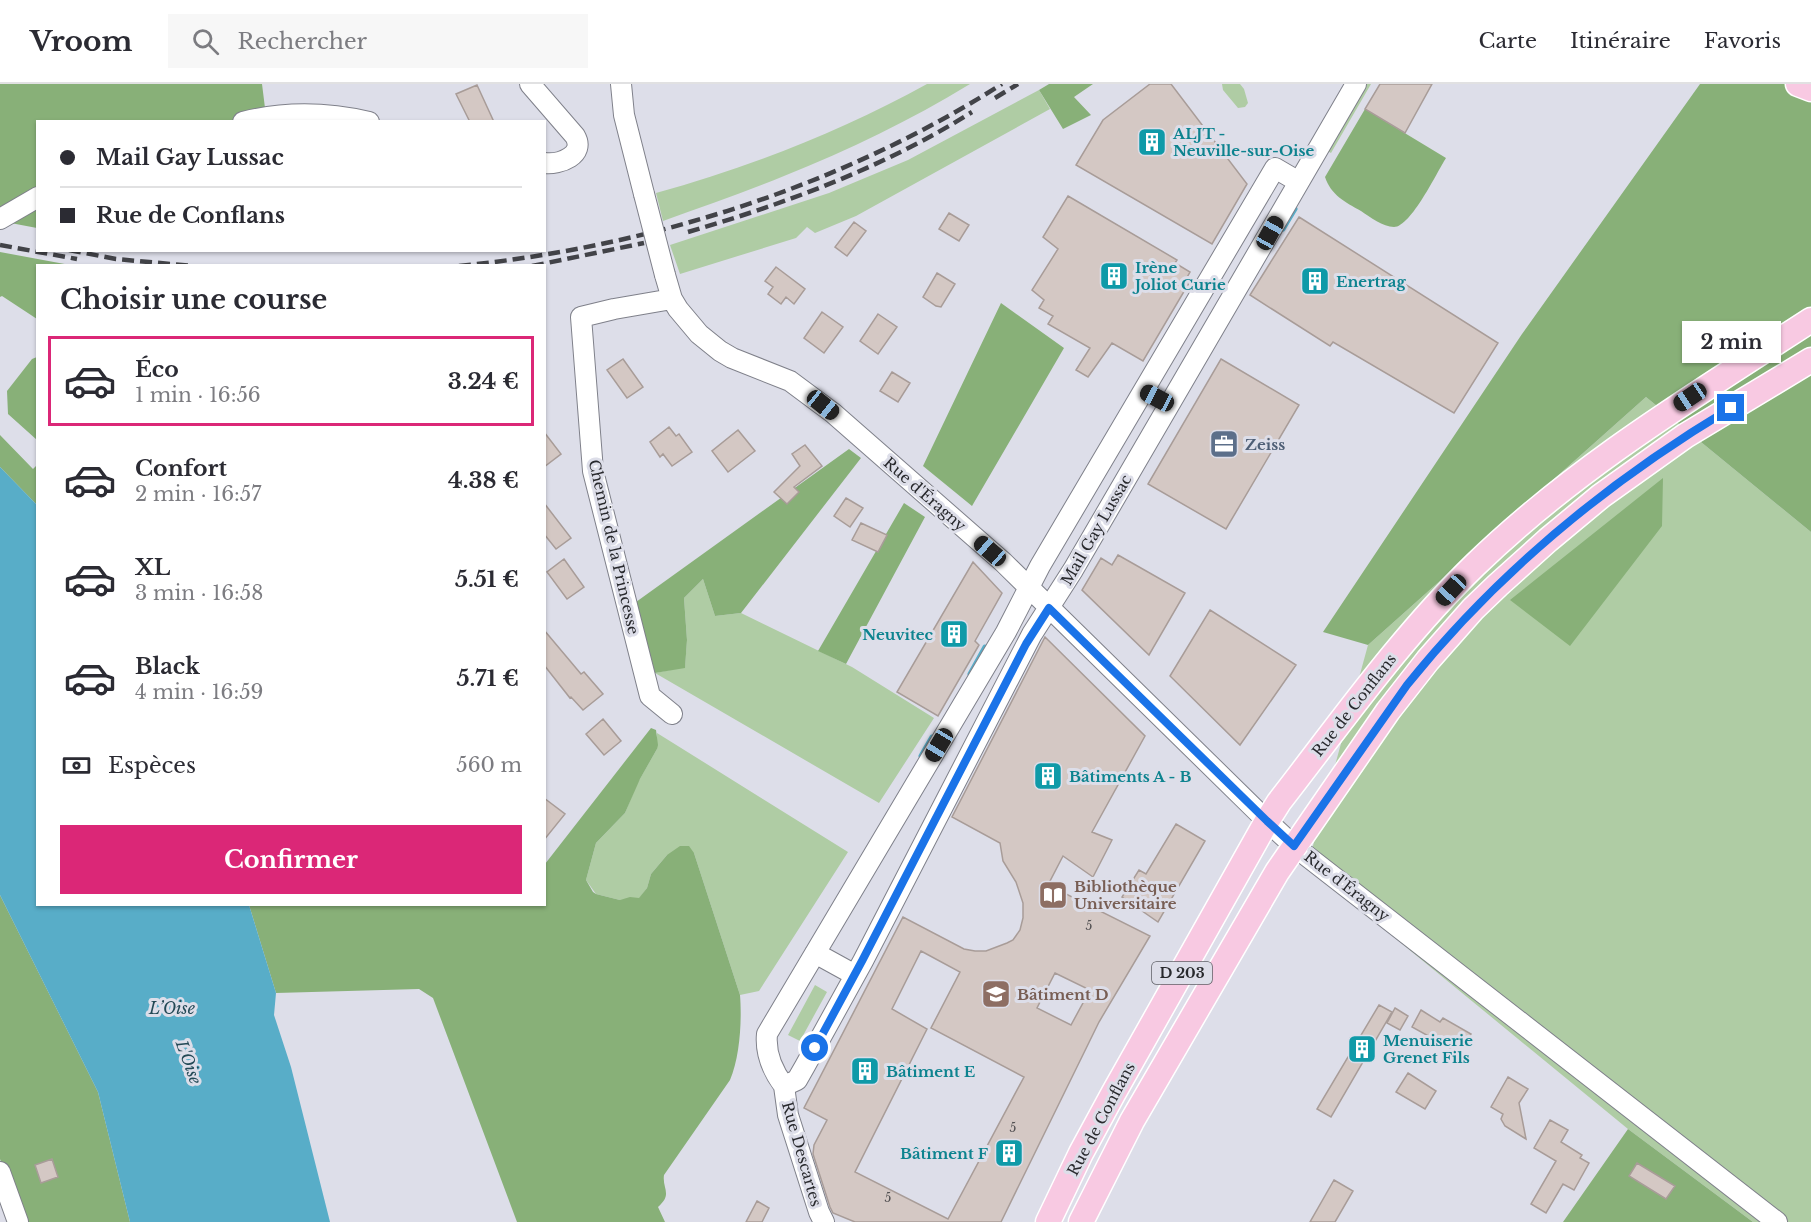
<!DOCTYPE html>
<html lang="fr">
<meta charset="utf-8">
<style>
:root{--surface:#fff;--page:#f7f7f7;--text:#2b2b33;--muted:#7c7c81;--line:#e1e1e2;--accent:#db2777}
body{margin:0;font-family:"Libre Baskerville",serif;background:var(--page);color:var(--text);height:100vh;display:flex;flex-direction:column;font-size:22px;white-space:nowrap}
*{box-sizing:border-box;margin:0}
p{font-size:20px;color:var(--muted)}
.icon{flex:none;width:33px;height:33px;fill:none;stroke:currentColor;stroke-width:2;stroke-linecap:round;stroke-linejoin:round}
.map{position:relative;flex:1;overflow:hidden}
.drawer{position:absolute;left:36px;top:180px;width:510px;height:642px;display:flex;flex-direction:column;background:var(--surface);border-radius:0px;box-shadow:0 2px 4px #0004}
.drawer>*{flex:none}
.hud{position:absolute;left:36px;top:36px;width:510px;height:132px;border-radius:0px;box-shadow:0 2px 4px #0004;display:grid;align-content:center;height:132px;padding:0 24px;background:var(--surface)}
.end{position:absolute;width:27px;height:27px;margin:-14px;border:8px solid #1a73e8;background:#fff;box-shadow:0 0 0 3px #fff}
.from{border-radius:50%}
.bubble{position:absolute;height:42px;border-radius:0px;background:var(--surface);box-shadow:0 2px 4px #0004;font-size:20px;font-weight:700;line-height:42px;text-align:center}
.car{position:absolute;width:18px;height:36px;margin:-18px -9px;border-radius:8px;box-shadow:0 0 4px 2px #0007;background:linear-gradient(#222 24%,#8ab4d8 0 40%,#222 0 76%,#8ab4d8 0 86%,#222 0)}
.hud b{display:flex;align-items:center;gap:21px;height:57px;font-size:22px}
.hud b+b{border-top:2px solid var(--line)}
.hud i{width:15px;height:15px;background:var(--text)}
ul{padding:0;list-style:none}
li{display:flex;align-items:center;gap:18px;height:90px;margin:0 12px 9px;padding:0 12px;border:3px solid transparent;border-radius:0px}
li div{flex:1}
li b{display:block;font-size:22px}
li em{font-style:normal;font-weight:700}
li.current{border-color:var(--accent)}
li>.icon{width:54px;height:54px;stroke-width:1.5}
h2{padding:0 24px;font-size:27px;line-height:72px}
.pay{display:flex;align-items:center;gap:15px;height:66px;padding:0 24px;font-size:22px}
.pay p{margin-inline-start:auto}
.action{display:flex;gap:12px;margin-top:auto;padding:12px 24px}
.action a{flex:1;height:69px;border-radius:0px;background:var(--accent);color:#fff;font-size:24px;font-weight:700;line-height:69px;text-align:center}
header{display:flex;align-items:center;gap:36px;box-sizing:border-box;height:84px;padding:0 30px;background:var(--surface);border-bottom:2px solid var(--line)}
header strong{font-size:28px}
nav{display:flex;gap:33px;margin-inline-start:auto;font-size:21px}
.search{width:420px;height:54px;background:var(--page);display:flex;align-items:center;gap:15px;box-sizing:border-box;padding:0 21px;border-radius:0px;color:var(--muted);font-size:22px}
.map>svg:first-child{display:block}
</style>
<header>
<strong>Vroom</strong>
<div class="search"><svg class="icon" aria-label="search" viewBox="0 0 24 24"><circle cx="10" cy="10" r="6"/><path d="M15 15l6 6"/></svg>Rechercher</div>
<nav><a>Carte</a><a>Itinéraire</a><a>Favoris</a></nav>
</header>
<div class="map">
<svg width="1811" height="1138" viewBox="0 0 1811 1138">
<rect width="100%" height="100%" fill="#dddee9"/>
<path fill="#afcca4" d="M927 0H970C911 36 849 66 784 92 745 108 704 122 663 137L656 109C750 83 842 47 927 0Z
M1222 0H1240L1244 5 1248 19 1245 23 1238 24 1223 6Z
M1363 0H1371L1331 69 1326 66Z
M1039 6 1050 25 856 132 815 149 807 143 796 154 680 190 670 161 829 109 908 76Z
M1646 313 1811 448V1138H1753L1628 1045 1395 854 1308 780 1368 561Z
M703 495 715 532 741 529 852 583 934 634 879 719 655 589 685 583 687 556 684 514Z
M657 649 848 768 759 907 740 911 694 769 667 771 651 790 647 804 639 815 620 816 596 810 586 796 596 759 625 729 637 700 657 665Z
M815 901 827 908 800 957 788 951Z"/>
<path fill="#88b078" d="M0 0H262L265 24 297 37H210L245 28 206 38H38L37 144 0 137Z
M1049 0H1093L1074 13 1091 31 1063 45 1039 6Z
M1700 0H1811V448L1646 313 1368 561 1323 548 1522 250Z
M1365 25 1446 74C1437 88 1411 143 1394 143 1383 143 1370 133 1361 127 1345 118 1331 111 1325 93Z
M0 168 70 181 38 182 37 235 2 212 0 213Z
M1001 219 1064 264 972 422 923 382Z
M37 273V356L8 330 7 307 32 275Z
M0 351 33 385 37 381V421L0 383Z
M849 365 861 374 741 529 715 532 703 495 684 514 687 556 685 584 655 589 636 518Z
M1663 394 1662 442 1570 562 1510 516Z
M904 419 925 433 846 580 818 567Z
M651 644 656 646 658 661 657 665 640 695 625 729 596 759 586 796 593 808 596 810 620 816 630 813 639 814 647 804 651 790 667 771 680 762H689L694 769 740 911C742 936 740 973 730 996L664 1091C662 1105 673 1110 658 1123L665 1138H517L433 914 419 905 276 909 249 821 544 820 545 780Z
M0 811 98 1008 130 1138H23L0 1075Z
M1628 1045 1753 1138H1563Z"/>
<path fill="#58adc8" d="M0 383 37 421 38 820 249 821 276 909 274 931 291 983 330 1138H130L98 1008 0 811Z"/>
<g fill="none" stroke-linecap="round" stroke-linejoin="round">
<path stroke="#58adc8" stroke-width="5" d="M1283 145 1295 125
M970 590 985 563
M921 672 932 653"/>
</g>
<path fill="#d4c8c4" stroke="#a89c98" stroke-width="1.5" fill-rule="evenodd" d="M1150 0H1171L1247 100 1212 160 1076 81 1103 36Z
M1380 0H1432L1405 49 1365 25Z
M477 1 494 38H470L456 10Z
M1068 112 1177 176 1175 179 1190 188 1185 197 1189 199 1143 277 1112 259 1088 293 1076 286 1090 264 1048 240 1053 232 1039 224 1044 216 1032 206 1058 165 1043 153Z
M949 129 969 141 959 157 939 145Z
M1299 133 1498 259 1454 329 1333 258 1330 262 1250 211Z
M854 138 866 147 847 172 835 163Z
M776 183 805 205 794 220 786 213 781 220 768 210 773 203 765 197Z
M937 189 955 200 941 223 936 222 923 213Z
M822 228 843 243 824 269 804 254Z
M878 230 897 243 878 270 860 257Z
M623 275 643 303 627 314 607 286Z
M1221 275 1299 321 1226 445 1148 400Z
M892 288 910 299 898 318 880 307Z
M669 343 676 352 679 350 692 368 672 382 663 370 660 373 650 358Z
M738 346 755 367 728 388 712 367Z
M544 348 561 370 544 383Z
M805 361 822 382 794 403 799 408 787 420 774 408 800 382 792 370Z
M846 414 863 424 850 443 834 432Z
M544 419 571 454 556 465 544 450Z
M861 439 887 451 878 468 852 456Z
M1118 471 1185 509 1149 571 1082 506 1101 474 1112 481Z
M564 475 584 503 567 515 547 488Z
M973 478 1002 509 975 557 979 561 938 632 897 608Z
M1210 526 1296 581 1240 661 1170 592Z
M544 546 581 590 584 588 603 610 583 626 571 613 570 614 544 581Z
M1045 553 1145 652 1092 748 1112 756 1093 793 1063 772 1048 801 1150 852 1099 938 1001 1138H855L833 1129 830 1123 813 1070 814 1061 827 1036 804 1024 903 833 964 865 975 867H986L1007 859 1013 856 1020 846 1023 834V819L1016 798 1003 777 1000 759 952 733ZM921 867 960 888 931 944 1024 993 948 1135 855 1088 927 945 892 925ZM1055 889 1090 906 1071 941 1037 924Z
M603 635 621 657 604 671 586 650Z
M544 714 565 730 544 756Z
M1176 740 1205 757 1158 838 1122 813 1139 786 1146 790Z
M1379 921 1392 928 1331 1033 1317 1025Z
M1395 924 1408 932 1400 946 1387 939Z
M1421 926 1440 938 1443 934 1471 950 1459 969 1412 943Z
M1408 989 1436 1007 1425 1025 1396 1008Z
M1508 993 1528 1005 1519 1019 1526 1055 1505 1042 1501 1035 1503 1030 1491 1023Z
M1550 1036 1568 1046 1561 1058 1582 1071 1580 1074 1589 1079 1574 1106 1563 1100 1546 1129 1531 1120 1556 1077 1534 1064Z
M52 1075 58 1093 41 1099 35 1081Z
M1637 1079 1675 1102 1666 1115 1629 1092Z
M1334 1096 1353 1107 1335 1138H1310Z
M757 1117 769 1124 762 1138H746Z"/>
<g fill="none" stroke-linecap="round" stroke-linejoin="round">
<g stroke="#7f808a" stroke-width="22">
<path id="minor" d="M530 0 575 52C586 71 560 81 544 79
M621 0 624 31 644 110
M243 38C286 27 326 28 369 38
M1275 84 1299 98 1073 486 1032 550 863 877 805 982 797 996 784 1002C772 986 765 970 767 950L1006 548 1040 482Z
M1299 98 1356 0
M0 135 38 113
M665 191 672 215 678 225 699 250 720 267 732 274 790 297 833 329 1003 478 1267 737 1294 762 1777 1138
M672 215 614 225 581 233 593 387 650 612 672 630
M815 869 855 891
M784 1002 788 1031 819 1128 824 1138
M0 1088 18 1138"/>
</g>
<g stroke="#fff" stroke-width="27">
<path id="major" d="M1798 0 1811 5
M1048 1138 1081 1069 1113 1010 1267 737 1279 718C1342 637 1401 553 1475 481 1576 383 1694 312 1811 236
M1081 1138 1132 1037 1277 788 1388 627 1428 576 1473 525 1498 501 1548 456 1601 412 1685 352 1811 276"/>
</g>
<use href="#minor" stroke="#fff" stroke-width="20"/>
<use href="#major" stroke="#f8c9e2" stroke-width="24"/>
<path stroke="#424348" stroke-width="4.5" stroke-dasharray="12 6" stroke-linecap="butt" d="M995 14 1018 0
M688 148C785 120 887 82 972 28
M0 161 77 175
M69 166 116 175 193 182
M459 182C649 163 840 103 1002 0
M532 182 644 159"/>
<g stroke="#7f808a" stroke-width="22" stroke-linecap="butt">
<path id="minor-bridge" d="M644 110 665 191"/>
</g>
<use href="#minor-bridge" stroke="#fff" stroke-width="20"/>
</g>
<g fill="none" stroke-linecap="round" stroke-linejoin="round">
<path stroke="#1a73e8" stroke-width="8" d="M815 964 862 877 1026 560 1049 524 1267 737 1294 762 1407 601C1496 490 1609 397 1731 324"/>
</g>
<defs>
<g id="building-square" transform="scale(1.5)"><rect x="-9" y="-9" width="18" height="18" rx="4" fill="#0f9aa8" stroke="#dddee9"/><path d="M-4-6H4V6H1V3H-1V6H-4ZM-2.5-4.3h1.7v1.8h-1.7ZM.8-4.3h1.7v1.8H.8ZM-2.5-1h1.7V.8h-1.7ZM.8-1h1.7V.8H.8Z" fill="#fff"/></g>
<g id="office-square" transform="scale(1.5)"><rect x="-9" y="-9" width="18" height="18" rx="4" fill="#5c6f8a" stroke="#dddee9"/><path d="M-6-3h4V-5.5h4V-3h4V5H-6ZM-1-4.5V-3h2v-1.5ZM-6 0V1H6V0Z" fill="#fff"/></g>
<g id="library-square" transform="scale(1.5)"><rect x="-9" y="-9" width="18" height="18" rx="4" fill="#8d6e63" stroke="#dddee9"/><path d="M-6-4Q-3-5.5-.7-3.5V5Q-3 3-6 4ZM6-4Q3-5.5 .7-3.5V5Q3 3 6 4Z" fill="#fff"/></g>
<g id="university-square" transform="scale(1.5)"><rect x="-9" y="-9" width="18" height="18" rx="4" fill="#8d6e63" stroke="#dddee9"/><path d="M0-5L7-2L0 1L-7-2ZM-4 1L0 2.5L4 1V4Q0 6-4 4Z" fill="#fff"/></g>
</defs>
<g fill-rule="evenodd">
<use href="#building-square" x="1152" y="58"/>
<use href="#building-square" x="1114" y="192"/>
<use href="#building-square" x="1315" y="197"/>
<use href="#office-square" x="1224" y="360"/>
<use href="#building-square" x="954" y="550"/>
<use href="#building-square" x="1048" y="692"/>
<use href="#library-square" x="1053" y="811"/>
<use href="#university-square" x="996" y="910"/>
<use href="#building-square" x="1362" y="965"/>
<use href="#building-square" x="865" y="987"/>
<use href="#building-square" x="1009" y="1069"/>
</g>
<g text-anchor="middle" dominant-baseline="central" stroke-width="6" stroke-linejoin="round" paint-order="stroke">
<g font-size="12" fill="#535153">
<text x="1089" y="841">5</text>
<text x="1013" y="1043">5</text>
<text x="888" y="1113">5</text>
</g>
<rect fill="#dddee9" stroke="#5e5f65" stroke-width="1.5" x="1152" y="878" width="60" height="22" rx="4.5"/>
<g font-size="14" font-weight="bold" fill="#28292d">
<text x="1182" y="889">D 203</text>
</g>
<g font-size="15" font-weight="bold" fill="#0d838f" stroke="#dddee9" text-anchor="start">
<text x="1173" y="49">ALJT -<tspan x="1173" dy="17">Neuville-sur-Oise</tspan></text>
<text x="1135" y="183">Irène<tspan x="1135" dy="17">Joliot Curie</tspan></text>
<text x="1336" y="197">Enertrag</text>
<text x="933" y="550" text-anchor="end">Neuvitec</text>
<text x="1069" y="692">Bâtiments A - B</text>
<text x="1383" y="956">Menuiserie<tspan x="1383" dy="17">Grenet Fils</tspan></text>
<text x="886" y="987">Bâtiment E</text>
<text x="988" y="1069" text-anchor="end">Bâtiment F</text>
</g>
<g font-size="15" font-weight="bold" fill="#4e5e75" stroke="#dddee9" text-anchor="start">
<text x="1245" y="360">Zeiss</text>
</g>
<g font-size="15" fill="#28292d" stroke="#dddee9">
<text transform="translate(925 410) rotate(41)">Rue d'Éragny</text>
<text transform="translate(1096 446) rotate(-60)">Mail Gay Lussac</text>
<text transform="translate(614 463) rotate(77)">Chemin de la Princesse</text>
<text transform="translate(1354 621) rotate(-52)">Rue de Conflans</text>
<text transform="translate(1347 802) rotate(38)">Rue d'Éragny</text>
<text transform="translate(1101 1035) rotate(-62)">Rue de Conflans</text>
<text transform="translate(802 1070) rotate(74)">Rue Descartes</text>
</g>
<g font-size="15" font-weight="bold" fill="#785e54" stroke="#dddee9" text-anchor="start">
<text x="1074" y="802">Bibliothèque<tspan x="1074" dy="17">Universitaire</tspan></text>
<text x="1017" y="910">Bâtiment D</text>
</g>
<g font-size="16" font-style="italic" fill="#234956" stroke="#dddee9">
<text x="172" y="924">L’Oise</text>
<text transform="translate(189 978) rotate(70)">L'Oise</text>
</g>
</g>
</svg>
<i class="end from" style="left:815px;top:964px"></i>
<i class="end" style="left:1731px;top:324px"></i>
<div class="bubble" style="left:1682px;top:237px;width:99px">2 min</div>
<i class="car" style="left:1270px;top:149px;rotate:29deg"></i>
<i class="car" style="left:1690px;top:313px;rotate:236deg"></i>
<i class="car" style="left:1157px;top:314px;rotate:298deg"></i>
<i class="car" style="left:823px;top:321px;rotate:129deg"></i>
<i class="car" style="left:990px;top:467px;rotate:311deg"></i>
<i class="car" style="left:1451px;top:506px;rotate:223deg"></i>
<i class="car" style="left:939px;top:661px;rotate:211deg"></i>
<div class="hud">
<b><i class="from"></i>Mail Gay Lussac</b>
<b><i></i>Rue de Conflans</b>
</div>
<section class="drawer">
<h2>Choisir une course</h2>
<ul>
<li class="current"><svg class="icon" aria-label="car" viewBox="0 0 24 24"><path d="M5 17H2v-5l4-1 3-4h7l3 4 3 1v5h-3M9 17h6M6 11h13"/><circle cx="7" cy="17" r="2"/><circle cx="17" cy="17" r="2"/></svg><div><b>Éco</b><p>1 min · 16:56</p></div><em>3.24 €</em></li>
<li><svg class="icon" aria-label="car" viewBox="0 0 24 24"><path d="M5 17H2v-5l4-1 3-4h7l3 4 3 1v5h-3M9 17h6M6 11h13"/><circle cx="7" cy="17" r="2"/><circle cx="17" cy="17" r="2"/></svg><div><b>Confort</b><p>2 min · 16:57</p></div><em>4.38 €</em></li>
<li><svg class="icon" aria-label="car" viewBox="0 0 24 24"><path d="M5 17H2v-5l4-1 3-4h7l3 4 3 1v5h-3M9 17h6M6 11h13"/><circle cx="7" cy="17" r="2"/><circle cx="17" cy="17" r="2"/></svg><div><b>XL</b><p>3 min · 16:58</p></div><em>5.51 €</em></li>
<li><svg class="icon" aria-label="car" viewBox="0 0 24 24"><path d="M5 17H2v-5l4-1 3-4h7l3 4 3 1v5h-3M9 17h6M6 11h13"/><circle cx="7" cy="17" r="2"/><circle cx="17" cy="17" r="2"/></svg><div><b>Black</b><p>4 min · 16:59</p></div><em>5.71 €</em></li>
</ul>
<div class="pay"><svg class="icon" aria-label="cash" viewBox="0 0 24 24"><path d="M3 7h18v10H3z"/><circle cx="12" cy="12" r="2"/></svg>Espèces<p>560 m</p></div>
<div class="action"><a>Confirmer</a></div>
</section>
</div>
